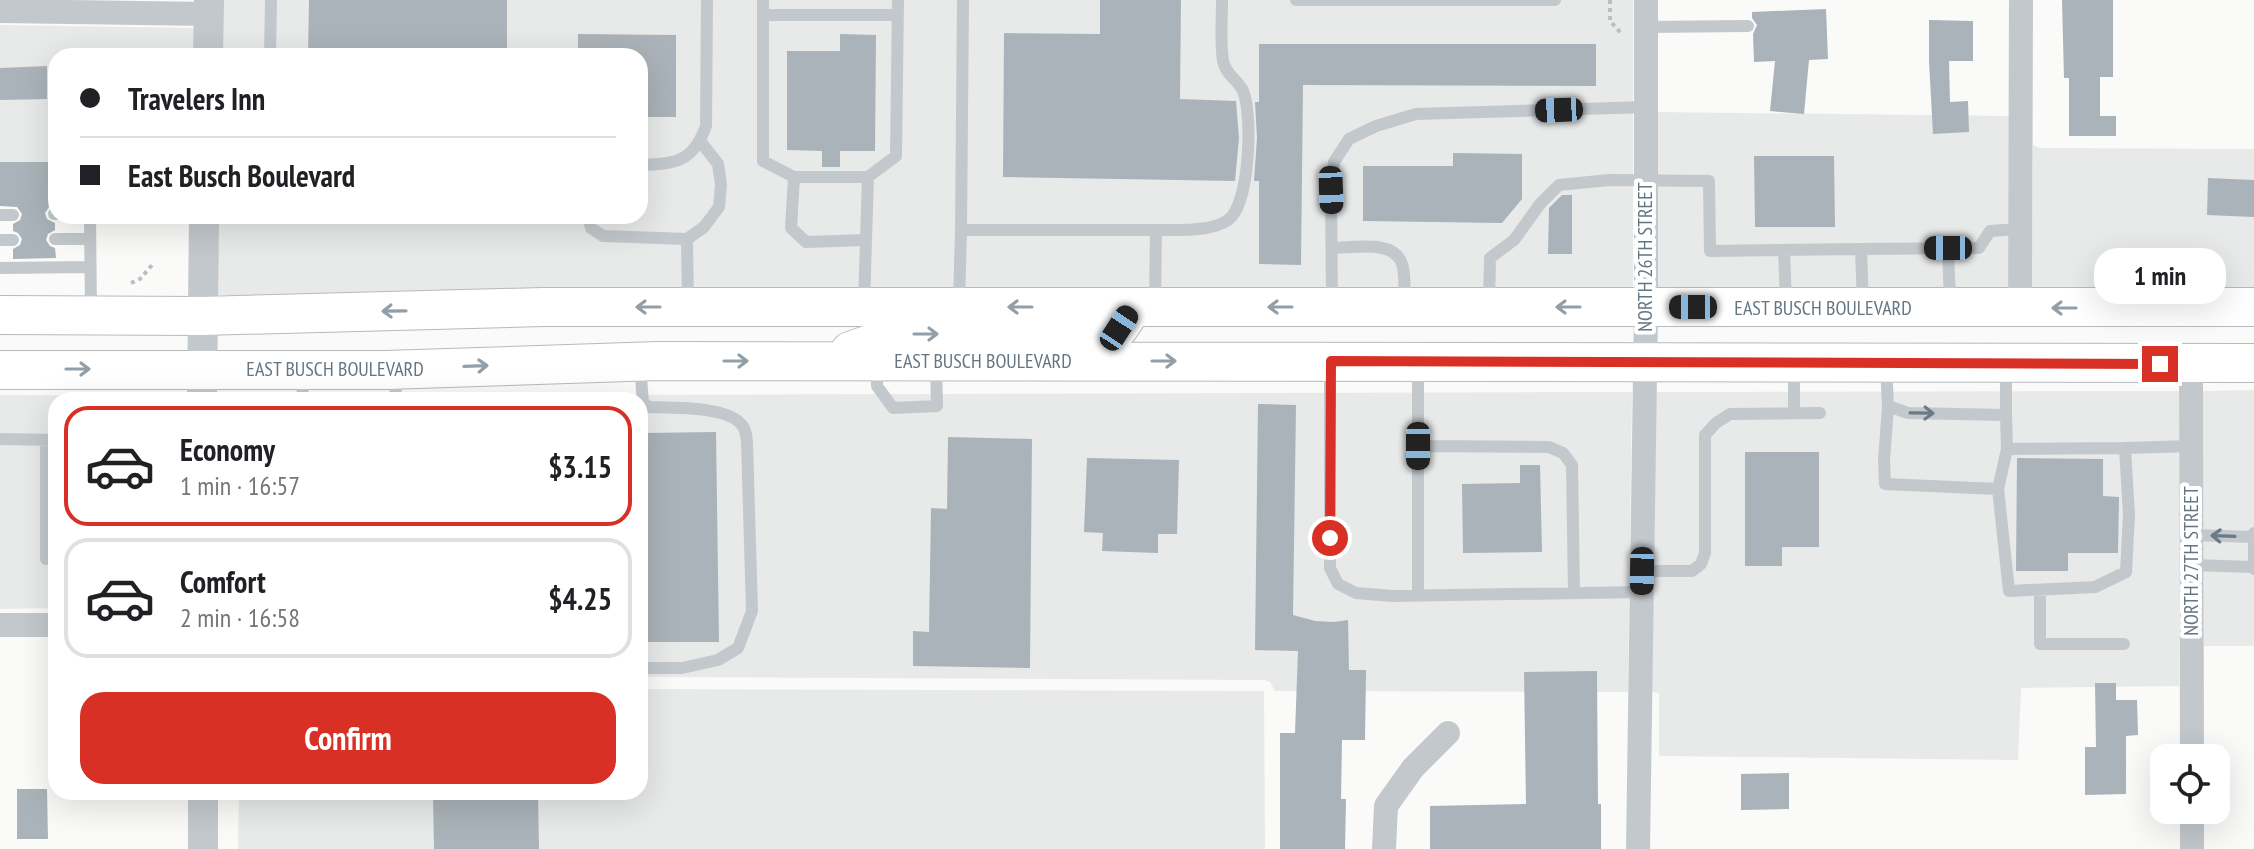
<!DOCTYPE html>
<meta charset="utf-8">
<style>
:root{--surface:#fff;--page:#f6f6f6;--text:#202124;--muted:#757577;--line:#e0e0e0;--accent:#d93025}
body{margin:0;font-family:"PT Sans Narrow",sans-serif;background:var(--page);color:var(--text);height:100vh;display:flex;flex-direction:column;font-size:30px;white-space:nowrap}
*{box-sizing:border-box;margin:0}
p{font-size:26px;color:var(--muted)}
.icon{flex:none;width:44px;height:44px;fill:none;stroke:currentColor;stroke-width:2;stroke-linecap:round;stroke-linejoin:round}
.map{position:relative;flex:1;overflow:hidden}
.details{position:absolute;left:48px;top:392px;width:600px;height:408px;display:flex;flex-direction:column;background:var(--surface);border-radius:24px;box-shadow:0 8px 32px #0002}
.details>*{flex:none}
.guide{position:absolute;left:48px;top:48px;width:600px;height:176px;border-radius:24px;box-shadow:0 8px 32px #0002;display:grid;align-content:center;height:176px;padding:0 32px;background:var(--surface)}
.controls{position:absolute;left:2150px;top:744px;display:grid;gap:16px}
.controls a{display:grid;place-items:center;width:80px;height:80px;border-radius:16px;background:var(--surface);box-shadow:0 8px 32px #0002;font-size:40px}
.end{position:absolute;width:36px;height:36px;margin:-18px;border:10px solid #d93025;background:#fff;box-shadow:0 0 0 4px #fff}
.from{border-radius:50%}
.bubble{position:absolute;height:56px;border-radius:24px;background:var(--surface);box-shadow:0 8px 32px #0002;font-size:26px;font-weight:700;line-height:56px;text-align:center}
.car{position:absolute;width:24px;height:48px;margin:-24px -12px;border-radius:10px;box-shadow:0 0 6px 2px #0007;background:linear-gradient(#222 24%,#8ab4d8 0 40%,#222 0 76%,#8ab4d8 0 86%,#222 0)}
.guide b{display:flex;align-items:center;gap:28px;height:76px;font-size:30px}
.guide b+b{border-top:2px solid var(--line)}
.guide i{width:20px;height:20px;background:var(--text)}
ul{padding:14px 0 0;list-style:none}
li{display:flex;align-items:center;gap:24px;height:120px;margin:0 16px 12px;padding:0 16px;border:4px solid var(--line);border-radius:24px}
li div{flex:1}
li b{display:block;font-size:30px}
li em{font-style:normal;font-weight:700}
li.current{border-color:var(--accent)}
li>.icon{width:72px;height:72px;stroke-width:1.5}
.cta{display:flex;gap:16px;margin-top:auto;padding:16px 32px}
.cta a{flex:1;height:92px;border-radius:24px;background:var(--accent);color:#fff;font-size:32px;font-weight:700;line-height:92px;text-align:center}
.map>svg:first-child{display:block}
</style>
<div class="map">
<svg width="2254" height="849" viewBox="0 0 2254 849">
<rect width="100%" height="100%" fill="#fafaf8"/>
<path fill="#e8e9e9" d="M221 0H1633V293L215 295 216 216H640V56H220Z
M0 25 196 28 195 56H56V197L0 198Z
M1658 112 2009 116 2008 292 1658 293Z
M2033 145 2040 148 2254 149V292H2032Z
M2254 390V646H2204L2203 391Z
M2179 391V686L2021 688 2018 760 1659 756V693L1652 692 1656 392Z
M1632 392 1628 692 1275 691 1270 682 1264 680 640 677V400H215V396Z
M0 395 190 396V400H56V608L0 609Z
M640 689 1264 691 1265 849H238L239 792H640Z"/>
<path fill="#aab3b9" d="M309 0H507V56H308Z
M1100 0H1181L1180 99 1236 101 1239 138 1235 181 1003 177 1004 33 1100 34Z
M2062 0H2113V77H2100V116H2116V136H2069V78H2064Z
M1826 9 1828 59 1809 60 1804 114 1770 111 1775 61 1754 62 1753 34 1757 25 1752 18V12Z
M1929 20 1973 21V61H1949L1950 102 1968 101 1969 132 1933 134 1929 61Z
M578 34 676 35V117H640V56H578Z
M840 34 876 35 875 151H840V167H822V151L787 150V51H840Z
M1259 44H1596V86L1303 85 1301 265 1259 264V181H1254L1257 138 1255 102H1259Z
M47 66V99L0 100V68Z
M1453 153 1522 154V199L1502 223 1363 221V166H1453Z
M1754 156H1834L1835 227H1755Z
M0 162H56V205L49 207 45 213 47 219 55 223V230L48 234 46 240 50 246 55 248 56 258 13 259V249L20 245 22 239 18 233 13 231V224L20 220 22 214 17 207 0 206Z
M2208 178 2254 180V217L2207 215Z
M1562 195H1572V254H1548L1549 208Z
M1258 404 1296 405 1293 615 1315 621 1334 622 1348 620 1349 670H1366L1365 740H1342L1341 799H1346L1345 849H1280V733H1295L1298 651 1255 650Z
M716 432 719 642H647L644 433Z
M948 437 1032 439 1030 668 913 666V631L929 632 931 508 947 509Z
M1745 452H1819V547H1782V566H1745Z
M1087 458 1179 460 1177 534H1158V553L1102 551 1103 533 1084 532Z
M2017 458 2103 459V496L2119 497 2118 553H2068V571H2016Z
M1520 465H1540L1542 552 1463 553 1462 484 1520 483Z
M1597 671 1598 804H1601V849H1430V806L1526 804 1524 672Z
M2095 683H2116V700H2137L2138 735 2126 736V794L2085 795V747H2096Z
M1789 773V809L1741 810V774Z
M17 789H47L48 839H17Z
M462 792H538L539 849H434L433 793Z"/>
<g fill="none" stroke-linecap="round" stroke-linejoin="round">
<g stroke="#b5babe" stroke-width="40">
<path id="primary" d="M0 315 202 316 543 307H2254
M850 351 898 334 1107 333 1119 328 1133 307
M0 370H386L658 361 2254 363"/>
</g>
<path stroke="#bbbfc2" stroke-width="4" stroke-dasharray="4 4" stroke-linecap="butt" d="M1610 0V21L1621 33
M131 283 140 279 153 264"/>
<path stroke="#c3c8cc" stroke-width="12" d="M763 0V161L794 177H868L896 156 898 0
M963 0 961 230H1156
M1296 0H1555
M763 15H898
M1646 27 1748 26
M270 56 271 0
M640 165C676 164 693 162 706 126L707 0
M794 177 791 228 806 242 866 240
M54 214H56
M0 215H13
M90 216 91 313
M588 216 591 228 603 236 687 239 688 304
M55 239H90
M687 239 704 227 719 207 721 185 718 164 701 142
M0 240H13
M1332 248C1353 248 1394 239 1402 264 1406 275 1404 290 1404 302
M1948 248 1950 301
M1861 249 1979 248 1990 231 2020 229
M1784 250 1786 304
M0 268 90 267
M1332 302 1331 190 1334 162 1349 139 1376 126 1416 114 1646 107
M959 303 961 230
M864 304 868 177
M1155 304 1156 230C1176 230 1212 232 1228 220 1250 205 1253 114 1243 91 1238 80 1226 75 1223 61 1220 42 1222 20 1222 0
M1489 304 1490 258 1514 240 1540 204 1559 185 1609 180 1709 181 1710 251 1861 249 1863 303
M640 364 643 403 649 407C671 408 726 406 741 424 746 429 746 435 747 442L752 611 738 648 718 660 682 668H640
M877 364V386L893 408 937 406 936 365
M1330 364V568L1338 584 1356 593 1392 596 1642 592
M1418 365V446
M1886 366 1888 406 1908 413 2006 415V369
M302 373 303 400
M395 375 396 400
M1888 406 1884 461 1885 484 1998 489 2007 449 2006 415
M1794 413V365
M0 439 56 440
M46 440V559
M2007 449 2125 448
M1998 489 2009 591 2095 587 2126 572 2129 515 2125 448 2191 446
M2254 533V569
M2191 535 2254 537
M2192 565 2253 567
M1642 571H1692L1701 564 1705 553V435L1716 423 1730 414 1820 413
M2040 590V644H2124
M1418 596V446L1549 447 1563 453 1572 465 1574 593"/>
<path stroke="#c3c8cc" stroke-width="24" d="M0 11 209 14
M2020 309 2021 0
M2191 364 2192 758
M0 625H56
M2192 810V849
M1384 849 1386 806 1413 768 1448 733
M1638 849 1646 307V0"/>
<path stroke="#c3c8cc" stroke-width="30" d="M208 56 209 0
M202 400 204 216
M203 792V849"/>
<use href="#primary" stroke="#fff" stroke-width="38"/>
</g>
<defs><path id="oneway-shaft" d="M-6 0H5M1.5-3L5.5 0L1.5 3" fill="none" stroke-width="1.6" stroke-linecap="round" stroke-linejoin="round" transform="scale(2)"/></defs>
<g stroke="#939fa8">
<use href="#oneway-shaft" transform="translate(648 307) rotate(180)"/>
<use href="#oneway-shaft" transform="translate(1020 307) rotate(180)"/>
<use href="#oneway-shaft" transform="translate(1280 307) rotate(180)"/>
<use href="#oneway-shaft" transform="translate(1568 307) rotate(180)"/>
<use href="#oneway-shaft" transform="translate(2064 308) rotate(180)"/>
<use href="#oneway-shaft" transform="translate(394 311) rotate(179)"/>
<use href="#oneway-shaft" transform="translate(926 334)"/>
<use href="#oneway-shaft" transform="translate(736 361)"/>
<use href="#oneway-shaft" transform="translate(1164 361)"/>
<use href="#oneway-shaft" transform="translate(476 366) rotate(-2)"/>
<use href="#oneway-shaft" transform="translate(78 369)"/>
</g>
<g stroke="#6a7a87">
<use href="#oneway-shaft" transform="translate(1922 413) rotate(1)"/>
<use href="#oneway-shaft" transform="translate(2223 536) rotate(-178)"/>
</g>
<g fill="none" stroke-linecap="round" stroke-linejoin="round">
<path stroke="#d93025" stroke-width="10" d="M1330 538 1331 361 2160 364"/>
</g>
<g text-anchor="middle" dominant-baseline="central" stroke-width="8" stroke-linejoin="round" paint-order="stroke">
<g font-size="20" fill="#657683" stroke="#fff">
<text transform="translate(1645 257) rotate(-90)">NORTH 26TH STREET</text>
<text x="1823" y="308">EAST BUSCH BOULEVARD</text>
<text x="983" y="361">EAST BUSCH BOULEVARD</text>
<text x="335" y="369">EAST BUSCH BOULEVARD</text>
<text transform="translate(2191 561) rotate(-90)">NORTH 27TH STREET</text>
</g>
</g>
</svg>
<div class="controls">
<a><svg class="icon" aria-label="locate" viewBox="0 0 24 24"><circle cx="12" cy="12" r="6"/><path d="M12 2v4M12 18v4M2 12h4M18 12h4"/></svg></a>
</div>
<i class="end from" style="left:1330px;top:538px"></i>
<i class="end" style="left:2160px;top:364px"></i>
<div class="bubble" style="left:2094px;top:248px;width:132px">1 min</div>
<i class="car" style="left:1559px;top:110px;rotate:268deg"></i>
<i class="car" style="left:1331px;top:190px;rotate:178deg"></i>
<i class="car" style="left:1948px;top:248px;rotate:270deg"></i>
<i class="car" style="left:1693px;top:307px;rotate:270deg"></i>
<i class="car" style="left:1119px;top:328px;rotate:33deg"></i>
<i class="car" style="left:1418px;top:446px;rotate:180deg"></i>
<i class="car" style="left:1642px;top:571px;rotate:181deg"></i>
<div class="guide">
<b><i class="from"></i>Travelers Inn</b>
<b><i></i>East Busch Boulevard</b>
</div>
<section class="details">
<ul>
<li class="current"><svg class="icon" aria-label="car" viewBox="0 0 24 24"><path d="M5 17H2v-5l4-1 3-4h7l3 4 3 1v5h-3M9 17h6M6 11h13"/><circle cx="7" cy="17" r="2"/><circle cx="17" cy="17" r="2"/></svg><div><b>Economy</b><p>1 min · 16:57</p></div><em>$3.15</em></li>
<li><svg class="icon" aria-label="car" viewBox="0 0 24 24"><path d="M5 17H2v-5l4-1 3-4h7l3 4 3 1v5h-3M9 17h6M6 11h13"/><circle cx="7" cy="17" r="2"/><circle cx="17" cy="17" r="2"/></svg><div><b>Comfort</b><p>2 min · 16:58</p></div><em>$4.25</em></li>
</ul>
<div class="cta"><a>Confirm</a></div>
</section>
</div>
